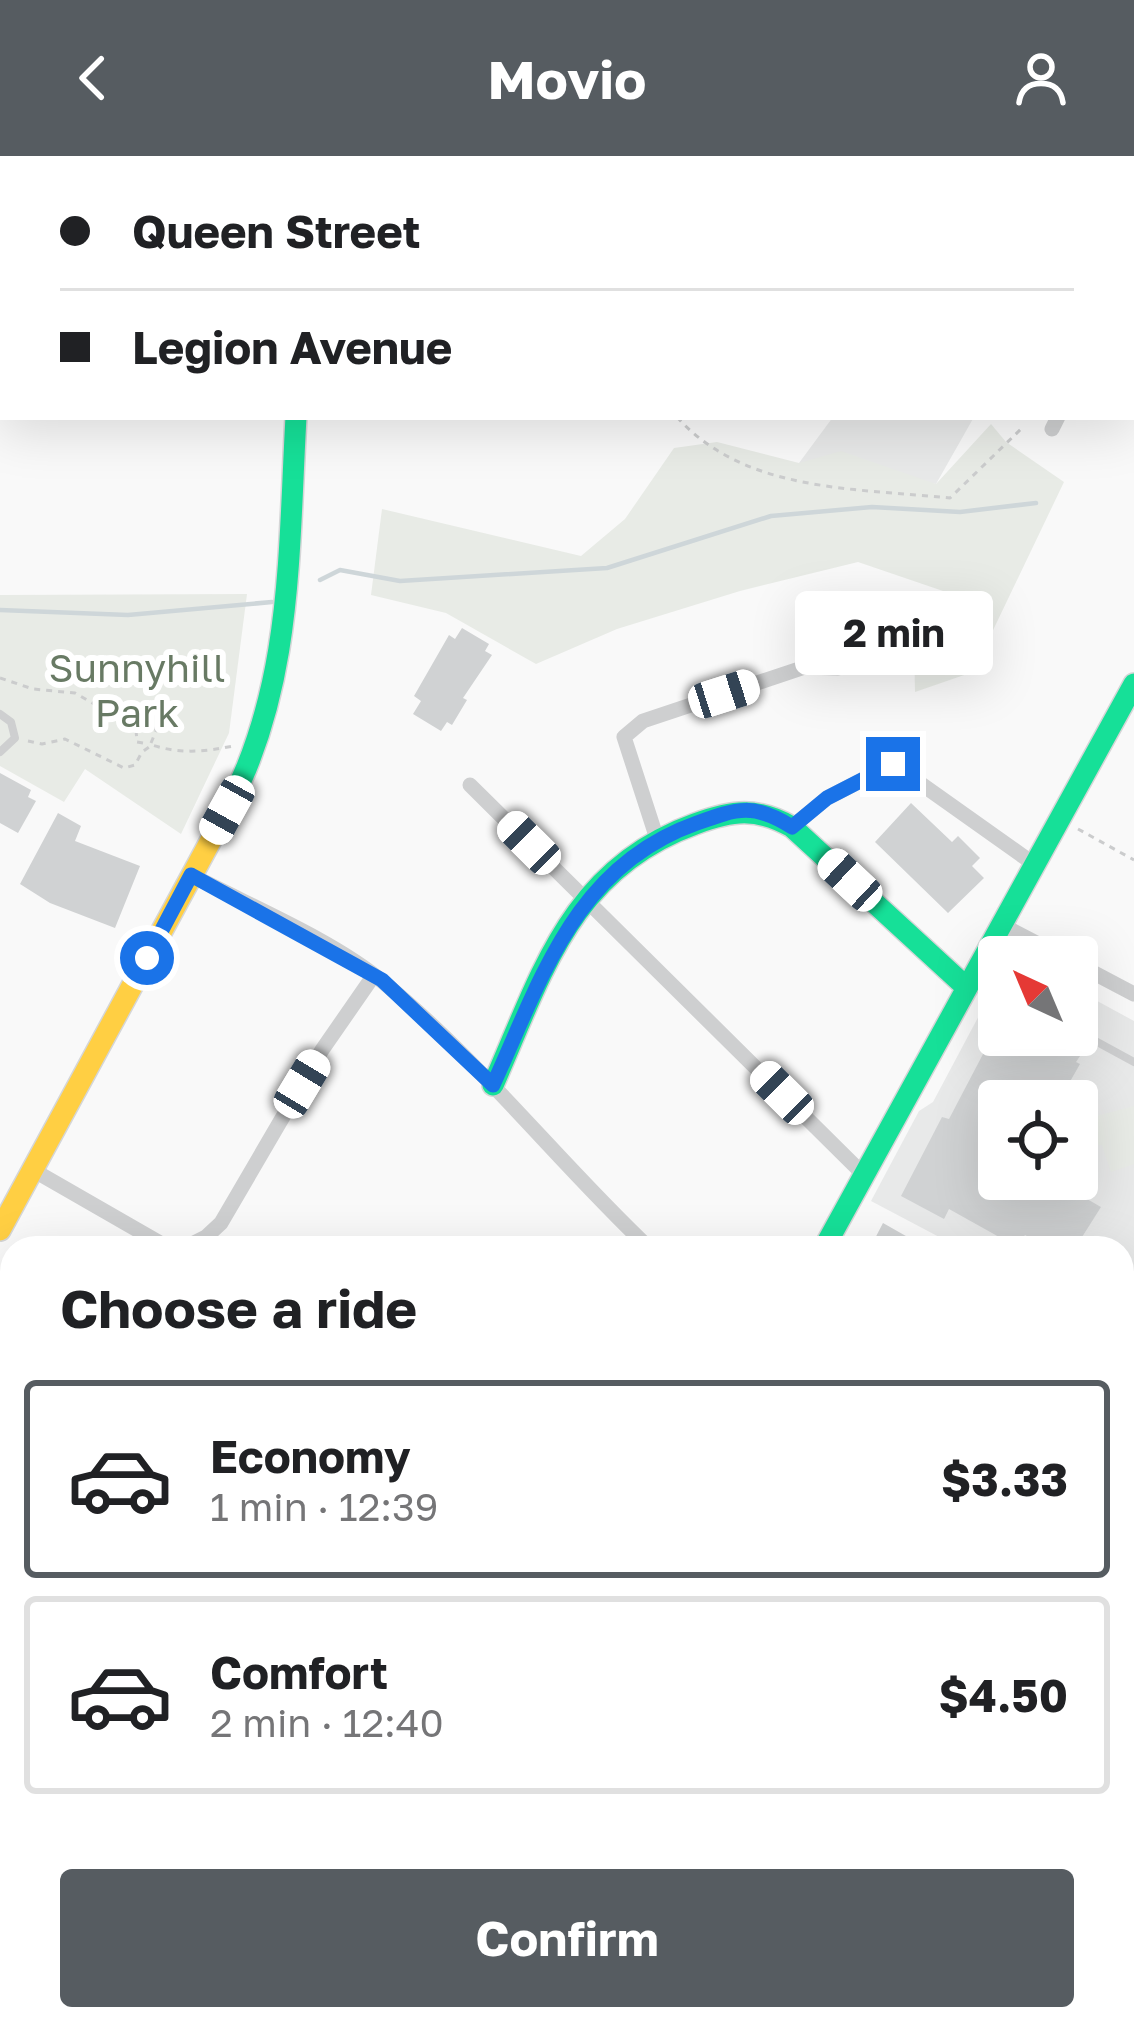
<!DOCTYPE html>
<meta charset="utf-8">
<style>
:root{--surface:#fff;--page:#f6f6f6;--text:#202124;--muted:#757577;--line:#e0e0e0;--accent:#565c61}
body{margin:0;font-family:"Golos Text",sans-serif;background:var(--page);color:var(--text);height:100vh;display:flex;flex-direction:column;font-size:45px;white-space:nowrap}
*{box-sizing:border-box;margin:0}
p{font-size:39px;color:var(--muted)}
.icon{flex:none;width:66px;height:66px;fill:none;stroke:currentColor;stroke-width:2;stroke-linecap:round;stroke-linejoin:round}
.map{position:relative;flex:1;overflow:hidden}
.drawer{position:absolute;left:0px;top:1080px;width:1134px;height:795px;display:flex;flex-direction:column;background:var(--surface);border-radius:36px 36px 0 0;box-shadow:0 12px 48px #0002}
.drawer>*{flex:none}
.guide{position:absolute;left:0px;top:0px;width:1134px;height:264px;box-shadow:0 12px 48px #0002;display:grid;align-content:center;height:264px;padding:0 60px;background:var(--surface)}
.needle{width:78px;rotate:316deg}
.fabs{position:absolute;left:978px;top:780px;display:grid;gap:24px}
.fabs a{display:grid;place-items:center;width:120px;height:120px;border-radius:12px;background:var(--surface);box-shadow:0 12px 48px #0002;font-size:60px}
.end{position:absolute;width:54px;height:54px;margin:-27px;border:15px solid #1a73e8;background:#fff;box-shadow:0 0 0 6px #fff}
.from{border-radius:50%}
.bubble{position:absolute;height:84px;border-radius:12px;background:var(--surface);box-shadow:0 12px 48px #0002;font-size:39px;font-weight:700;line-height:84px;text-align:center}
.car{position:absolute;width:36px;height:72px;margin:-36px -18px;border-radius:15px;box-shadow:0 0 9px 3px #0007;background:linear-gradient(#fff 24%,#345 0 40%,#fff 0 76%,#345 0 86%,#fff 0)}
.guide b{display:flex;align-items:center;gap:42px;height:114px;font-size:45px}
.guide b+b{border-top:3px solid var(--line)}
.guide i{width:30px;height:30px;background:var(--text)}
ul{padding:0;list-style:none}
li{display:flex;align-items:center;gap:36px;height:198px;margin:0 24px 18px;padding:0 36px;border:6px solid var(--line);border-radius:12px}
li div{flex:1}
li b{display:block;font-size:45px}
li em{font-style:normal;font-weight:700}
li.selected{border-color:var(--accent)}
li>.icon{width:108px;height:108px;stroke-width:1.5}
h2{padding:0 60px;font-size:54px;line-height:144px}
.action{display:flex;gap:24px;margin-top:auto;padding:24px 60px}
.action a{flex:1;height:138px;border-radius:12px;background:var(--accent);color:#fff;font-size:48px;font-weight:700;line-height:138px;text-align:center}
header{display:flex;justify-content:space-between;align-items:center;height:156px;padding:0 60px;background:var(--accent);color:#fff;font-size:54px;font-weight:700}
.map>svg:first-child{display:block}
</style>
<header><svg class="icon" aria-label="back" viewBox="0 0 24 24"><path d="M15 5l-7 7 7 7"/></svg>Movio<svg class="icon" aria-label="person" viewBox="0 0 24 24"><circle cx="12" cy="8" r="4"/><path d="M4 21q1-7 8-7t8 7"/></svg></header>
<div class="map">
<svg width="1134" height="1873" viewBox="0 0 1134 1873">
<rect width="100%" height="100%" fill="#f9f9f9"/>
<path fill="#e8e9e9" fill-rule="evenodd" d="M833 261H974L936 328 799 307Z
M999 822V879H1077V834L1134 865V1185L1122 1179V1092H960L871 1045 919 955 933 946ZM999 945H1077V1023H999Z"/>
<path fill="#e8ebe6" d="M991 268 1006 286 1064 326 973 516 915 536 914 487 943 435 858 406 740 435 617 473 536 508 446 457 371 439 382 353 581 400 625 363 674 292 717 286 799 307 841 295 936 328Z
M247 438 229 577 181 678 85 613 64 646 0 610V439Z
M1134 950V1008L1111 1016 1102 989 1085 988 1078 965Z
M1134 1367V1831L1122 1825V1387Z"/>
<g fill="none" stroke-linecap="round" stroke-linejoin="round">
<path stroke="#ced6d9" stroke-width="4.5" d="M320 424 340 414 400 425 607 412 771 360 872 351 960 356 1036 347
M0 454 128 459 272 446
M903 1863 915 1873"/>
</g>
<path fill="#d0d2d3" d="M462 472 489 488 485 495 492 499 463 542 467 544 452 569 447 566 441 575 413 558 421 545 414 540 449 479 455 483Z
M0 617 31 634 28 641 36 645 18 677 0 667Z
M911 647 952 686 958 680 980 702 972 710 984 722 948 757 875 686Z
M58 657 81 670 75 685 140 710 115 772 50 747 20 728Z
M993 879H1070L1082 887 1084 894 1076 906 1080 908 1059 945H999V1023H1052L1101 1051 1077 1089 1060 1081 1048 1092 1025 1079 1017 1091 949 1053 944 1063 901 1040 942 961 949 963Z
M883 1067 927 1092H870Z"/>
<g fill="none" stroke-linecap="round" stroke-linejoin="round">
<g stroke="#d5d6d7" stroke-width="24">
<path id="fast" d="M224 660C293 532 288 402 296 261
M493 929C542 818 570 713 695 668 732 654 757 651 792 671L966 831
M824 1092 1134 528
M380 1873 388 1863"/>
</g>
<g stroke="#d5d6d7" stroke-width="24">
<path id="slow" d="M0 1074 224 660
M0 1555 12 1565
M321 1863 332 1873"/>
</g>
<path stroke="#cbcccd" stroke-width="3" stroke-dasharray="6 6" stroke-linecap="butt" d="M677 261C745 337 857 332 950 342L1022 272
M0 522 33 533 75 537 139 574
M28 585 42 588 65 583 124 612 135 609 142 596 152 589C180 598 204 596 233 590
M143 587 137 586 136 574 156 572
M151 587 160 565
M1078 673 1134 704
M1077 980 1080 990
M1122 1493 1134 1494"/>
<path stroke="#cecfd0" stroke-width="8" d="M0 558 11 566 15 582 0 596
M995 830 999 833
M1077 875 1134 906"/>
<path stroke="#cecfd0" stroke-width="15" d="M1032 0 1037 3
M105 3 106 0
M412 3 414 0
M817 3 819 0
M1131 57 1134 59
M1131 126 1134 120
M0 192 3 187
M1052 273 1058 261
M470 629 862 1017
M792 671 827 642 893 608 1034 708
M658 686 624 581 643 565 805 511 838 512
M191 719C250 750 333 784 383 826 480 905 558 1006 649 1092
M1000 768 1063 801
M1077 808 1134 838
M33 1014 167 1091 176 1092
M184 1092 206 1081 221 1067 322 894 374 819
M1122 1240 1134 1224
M0 1336 12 1344
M1122 1841 1134 1847
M0 1853 17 1873
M643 1863 653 1873
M35 1873 46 1863
M990 1873 995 1863"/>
<use href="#fast" stroke="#16e098" stroke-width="21"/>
<use href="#slow" stroke="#ffcf43" stroke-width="21"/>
</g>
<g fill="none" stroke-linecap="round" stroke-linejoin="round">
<path stroke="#1a73e8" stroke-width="15" d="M147 802 191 719 382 824 493 929C542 822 575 710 697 667 738 652 754 647 792 671L827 642 893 608"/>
</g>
<g text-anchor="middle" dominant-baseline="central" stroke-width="12" stroke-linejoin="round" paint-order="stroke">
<g font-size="39" fill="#687a64" stroke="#fff">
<text x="137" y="511">Sunnyhill<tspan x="137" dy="45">Park</tspan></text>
</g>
</g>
</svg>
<div class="fabs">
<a><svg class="needle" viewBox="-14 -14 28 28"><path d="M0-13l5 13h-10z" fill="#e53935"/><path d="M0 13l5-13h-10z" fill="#757577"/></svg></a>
<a><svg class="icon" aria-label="locate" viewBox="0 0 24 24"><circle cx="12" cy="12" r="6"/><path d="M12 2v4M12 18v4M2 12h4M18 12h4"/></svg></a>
</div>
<i class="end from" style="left:147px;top:802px"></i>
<i class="end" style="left:893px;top:608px"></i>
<div class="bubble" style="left:795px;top:435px;width:198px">2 min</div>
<i class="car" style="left:724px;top:538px;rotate:72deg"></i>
<i class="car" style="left:227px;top:654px;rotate:209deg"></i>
<i class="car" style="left:529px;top:687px;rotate:315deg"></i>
<i class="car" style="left:850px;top:724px;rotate:313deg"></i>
<i class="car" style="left:302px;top:928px;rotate:31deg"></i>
<i class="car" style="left:782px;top:937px;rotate:315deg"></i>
<div class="guide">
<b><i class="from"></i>Queen Street</b>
<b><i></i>Legion Avenue</b>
</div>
<section class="drawer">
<h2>Choose a ride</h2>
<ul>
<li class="selected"><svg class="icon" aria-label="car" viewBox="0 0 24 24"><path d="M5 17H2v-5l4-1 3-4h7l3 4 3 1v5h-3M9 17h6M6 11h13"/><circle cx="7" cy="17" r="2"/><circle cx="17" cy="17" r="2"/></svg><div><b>Economy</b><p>1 min · 12:39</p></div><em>$3.33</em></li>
<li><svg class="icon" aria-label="car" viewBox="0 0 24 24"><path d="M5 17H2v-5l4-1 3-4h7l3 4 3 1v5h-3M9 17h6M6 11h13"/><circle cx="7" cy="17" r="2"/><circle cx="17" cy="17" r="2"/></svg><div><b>Comfort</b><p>2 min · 12:40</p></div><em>$4.50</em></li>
</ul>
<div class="action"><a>Confirm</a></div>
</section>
</div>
